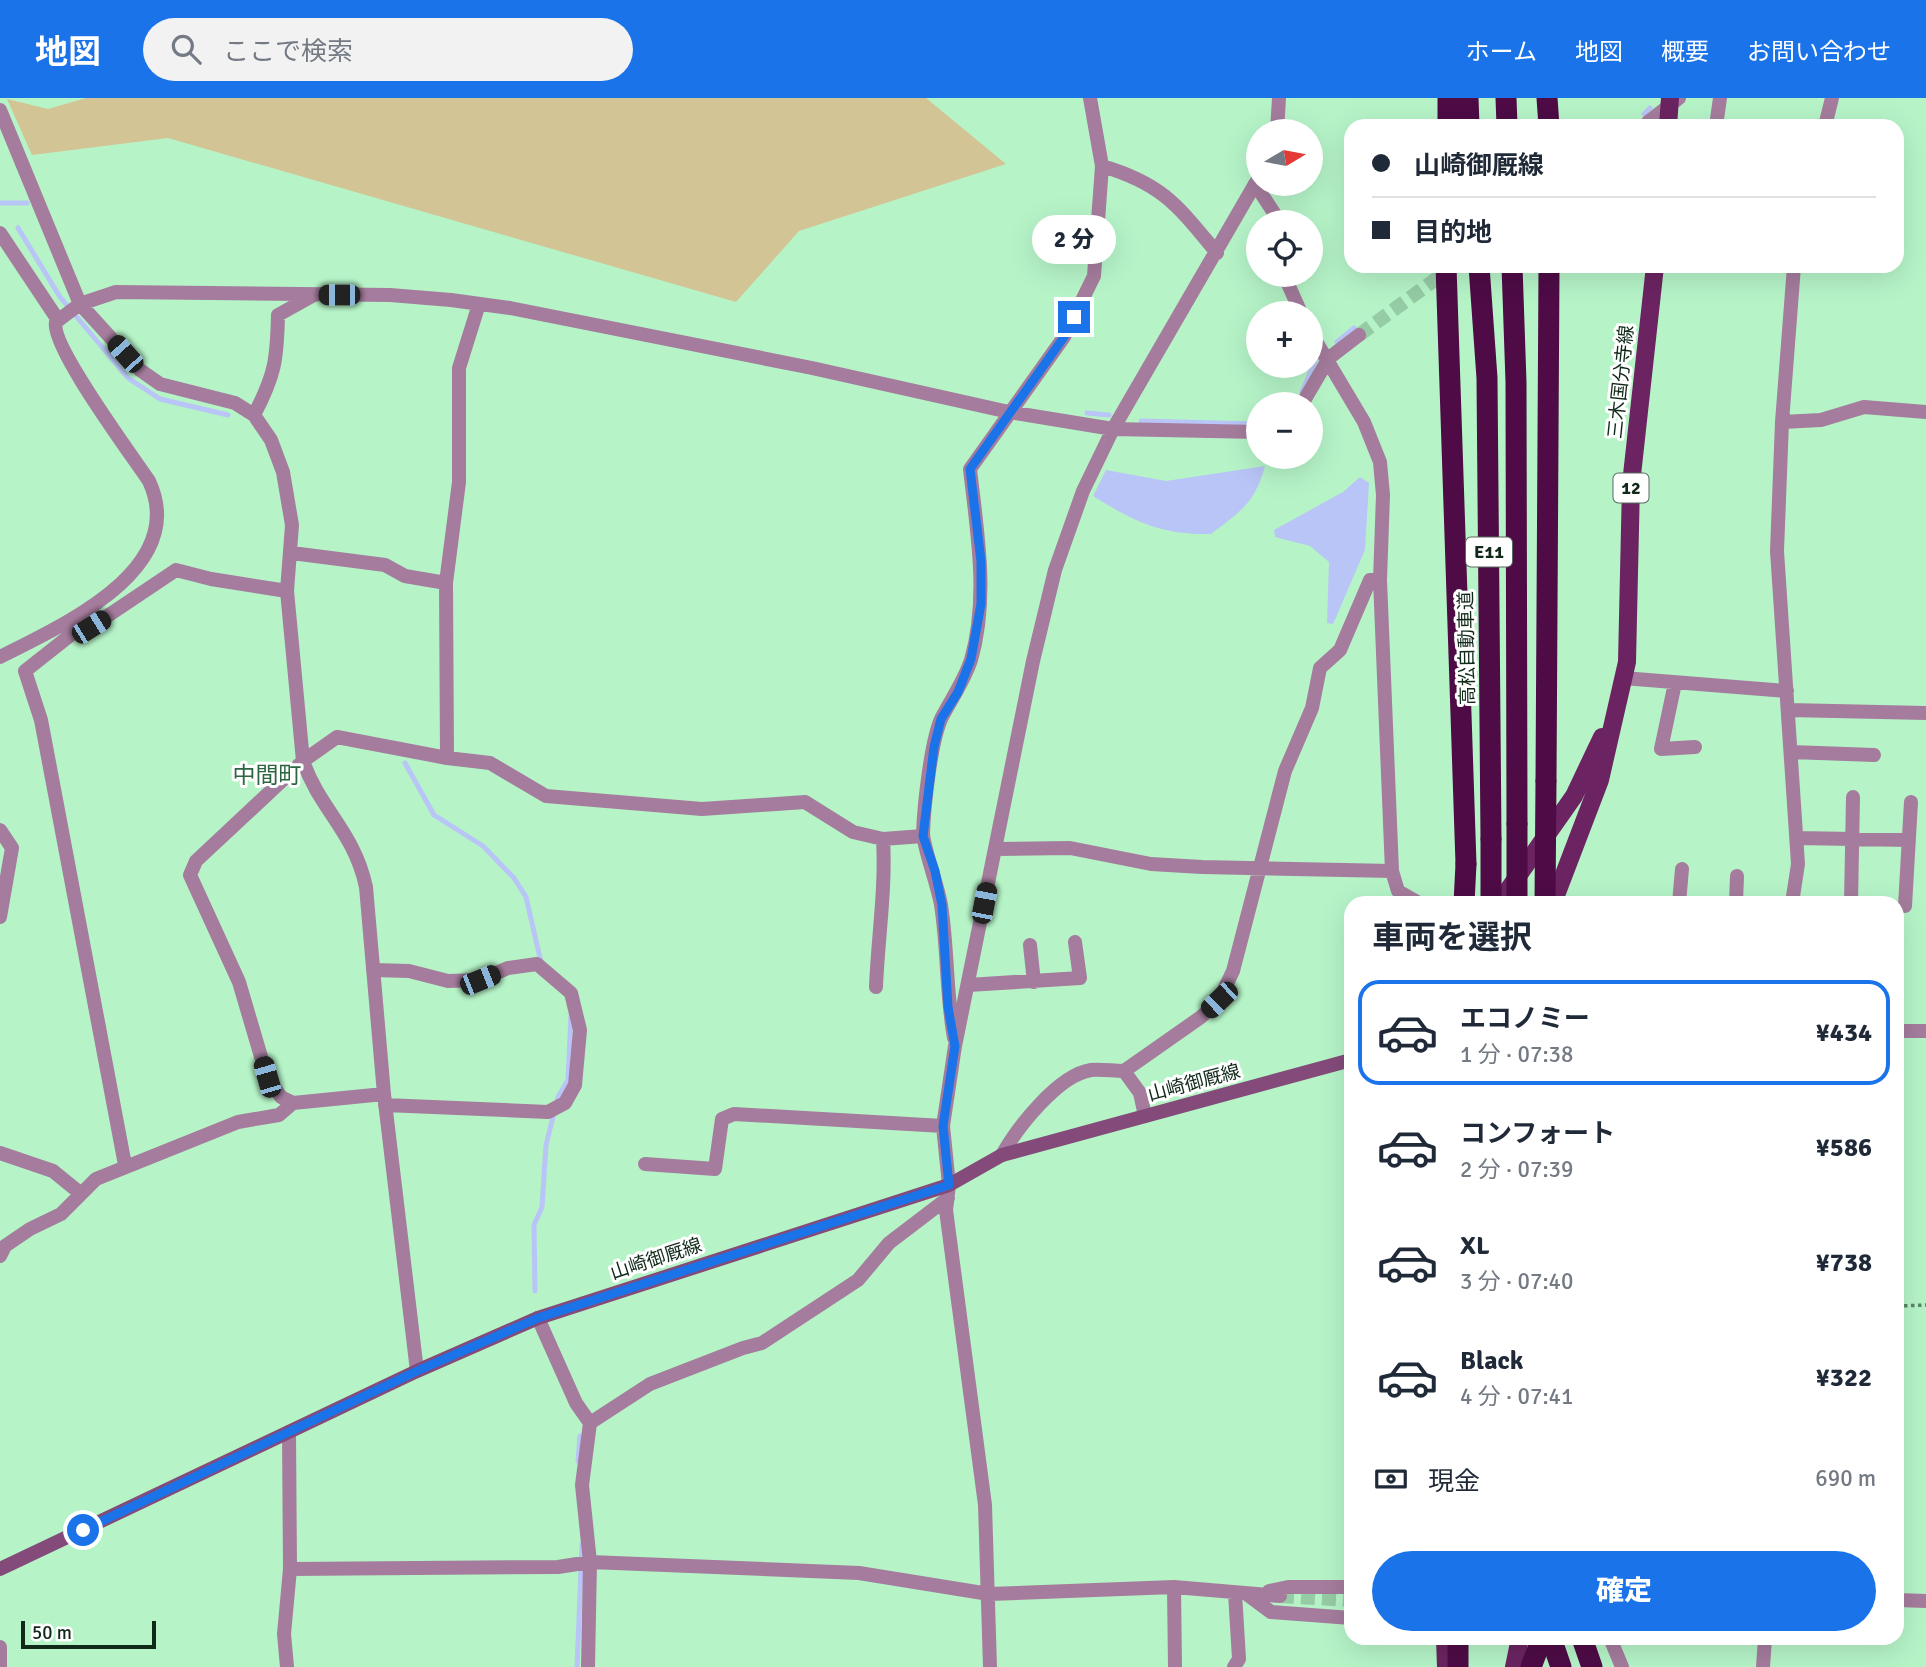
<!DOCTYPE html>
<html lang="ja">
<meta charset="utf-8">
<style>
:root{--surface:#fff;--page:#f2f2f3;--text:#1f2937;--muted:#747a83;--line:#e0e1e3;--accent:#1a73e8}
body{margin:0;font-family:Signika,"Noto Sans JP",sans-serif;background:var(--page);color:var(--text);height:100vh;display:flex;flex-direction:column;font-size:26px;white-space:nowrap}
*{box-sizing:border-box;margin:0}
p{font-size:23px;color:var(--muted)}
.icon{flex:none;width:38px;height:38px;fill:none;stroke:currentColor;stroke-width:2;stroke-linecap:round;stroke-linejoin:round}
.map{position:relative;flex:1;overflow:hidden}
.side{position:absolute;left:1344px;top:798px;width:560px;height:749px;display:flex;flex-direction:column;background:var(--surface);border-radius:21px;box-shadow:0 7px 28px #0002}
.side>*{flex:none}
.hud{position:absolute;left:1344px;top:21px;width:560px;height:154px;border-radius:21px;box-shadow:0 7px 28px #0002;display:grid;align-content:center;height:154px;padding:0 28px;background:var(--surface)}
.needle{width:46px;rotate:80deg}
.tools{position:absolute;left:1246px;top:21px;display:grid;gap:14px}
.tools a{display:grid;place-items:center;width:77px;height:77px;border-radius:50%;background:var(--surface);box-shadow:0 7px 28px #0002;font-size:35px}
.scale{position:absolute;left:21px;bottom:18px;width:135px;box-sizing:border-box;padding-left:7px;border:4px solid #102919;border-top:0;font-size:19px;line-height:24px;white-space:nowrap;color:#102919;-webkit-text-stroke:5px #fff;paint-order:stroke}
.end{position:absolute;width:32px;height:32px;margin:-16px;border:9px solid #1a73e8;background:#fff;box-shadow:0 0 0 4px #fff}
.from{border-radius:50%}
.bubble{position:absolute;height:49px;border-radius:24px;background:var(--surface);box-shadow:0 7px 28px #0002;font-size:23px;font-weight:800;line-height:49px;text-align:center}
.car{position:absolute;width:21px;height:42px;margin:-21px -10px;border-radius:9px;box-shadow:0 0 5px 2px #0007;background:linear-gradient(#222 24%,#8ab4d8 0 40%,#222 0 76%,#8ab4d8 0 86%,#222 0)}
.hud b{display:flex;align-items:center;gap:24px;height:66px;font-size:26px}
.hud b+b{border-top:2px solid var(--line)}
.hud i{width:18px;height:18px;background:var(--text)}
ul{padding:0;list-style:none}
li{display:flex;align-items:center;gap:21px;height:105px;margin:0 14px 10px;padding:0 14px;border:4px solid transparent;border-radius:21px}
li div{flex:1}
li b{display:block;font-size:26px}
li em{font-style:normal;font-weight:800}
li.current{border-color:var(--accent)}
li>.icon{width:63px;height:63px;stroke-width:1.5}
h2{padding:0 28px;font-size:32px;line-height:84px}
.pay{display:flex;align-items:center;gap:18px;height:77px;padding:0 28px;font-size:26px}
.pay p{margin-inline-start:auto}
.action{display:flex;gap:14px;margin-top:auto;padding:14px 28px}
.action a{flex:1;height:80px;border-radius:42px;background:var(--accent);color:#fff;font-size:28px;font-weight:800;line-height:80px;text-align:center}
header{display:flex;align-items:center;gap:42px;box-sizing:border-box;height:98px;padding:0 35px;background:var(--accent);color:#fff}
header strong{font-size:33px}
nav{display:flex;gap:38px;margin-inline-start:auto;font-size:24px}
.search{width:490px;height:63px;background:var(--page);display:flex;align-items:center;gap:18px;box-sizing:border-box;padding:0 24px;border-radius:38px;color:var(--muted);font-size:26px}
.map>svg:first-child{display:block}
</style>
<header>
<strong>地図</strong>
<div class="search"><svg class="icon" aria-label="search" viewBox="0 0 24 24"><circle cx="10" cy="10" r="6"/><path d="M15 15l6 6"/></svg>ここで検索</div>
<nav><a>ホーム</a><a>地図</a><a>概要</a><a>お問い合わせ</a></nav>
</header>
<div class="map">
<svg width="1926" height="1569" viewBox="0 0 1926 1569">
<rect width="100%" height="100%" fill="#b6f4c8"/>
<path fill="#d2c495" d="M86 0H926L1006 66 799 133 736 204 168 40 32 57 7 1 48 11Z"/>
<path fill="#b8c5f6" d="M1265 368C1255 405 1241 413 1211 436 1161 437 1135 424 1093 398L1106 372 1166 383Z
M1360 379 1369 385 1365 452 1333 526 1327 525 1329 464 1310 448 1275 439 1274 432 1343 394Z"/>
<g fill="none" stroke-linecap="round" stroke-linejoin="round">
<path stroke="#b8c5f6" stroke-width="5" d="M1644 16 1650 10
M0 105H27
M18 130 60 199 128 280 160 301 228 317
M1337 244 1354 230
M1302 294 1316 261
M1087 315 1109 317
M1141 323 1258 326
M405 665 434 717 483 748 514 780 526 799 541 864
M535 1193 534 1127 542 1109 546 1047 558 999 568 982 571 917
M578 1363 580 1338
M577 1569 582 1446"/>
<path stroke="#95cba5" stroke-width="14" stroke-dasharray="14 7" stroke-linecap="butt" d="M1359 237 1451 170
M1280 1498 1351 1502"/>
<path stroke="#5b8568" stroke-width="3.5" stroke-dasharray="3.5 3.5" stroke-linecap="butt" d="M1897 1208 1926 1207"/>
<path stroke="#a57c9d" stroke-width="14" d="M0 12 80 206 56 224C49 246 133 359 149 383 190 471 63 527 0 559
M1648 24 1679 0
M1716 28 1720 0
M1825 28 1832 0
M1102 68C1163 86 1178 108 1217 155
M1255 86 1276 118V124
M0 135 58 222
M1284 177 1301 215
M1311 235 1364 324 1380 364 1383 397 1380 482 1392 773 1398 793 1419 805
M1302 306 1329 260 1359 237
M254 317C275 277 277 262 278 217L314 197
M1782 324 1821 322 1864 309 1926 314
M292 455 385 467 405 478 446 485
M78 522 82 528 91 529 176 472 211 481 287 493
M82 528 25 573 41 622 125 1067
M1623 580 1787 593
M1675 585 1661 651 1695 649
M1788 612 1926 615
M1791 654 1874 657
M447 660 446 485 459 384V270L479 206
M0 732 12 750 0 819
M1797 740 1909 742
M995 751 1070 750 1151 766 1202 769 1392 773
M1679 805 1682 771
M1736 805 1737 778
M1792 805 1798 766 1777 453 1782 324 1794 168
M1851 805 1853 699
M1905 808 1911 704
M1030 847 1034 884
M373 872 409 873 448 883 480 882 508 870 537 866 571 895 580 932 575 987 565 1005 548 1014 385 1007
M968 887 1080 880 1075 844
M876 889C878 839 886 790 883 741
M954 940C946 896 948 851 941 807 938 788 923 748 923 735 924 708 931 641 942 619 952 600 964 583 971 562 989 499 977 434 970 371L1064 239 1094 178 1102 68 1090 0
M1124 973 1201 919 1219 902 1233 873 1285 673 1312 610 1320 570 1340 552 1370 482H1380
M384 996 293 1005 281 999 267 979 239 884 190 777 196 763 303 663 337 639 447 660 490 665 546 698 702 711 805 704 853 734 883 741 923 738
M0 1055 53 1073 80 1095
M1002 1057C1017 1030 1058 977 1091 972 1101 971 1113 973 1124 973L1140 995 1145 1018
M645 1066 715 1071 722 1021 734 1016 943 1028
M0 1158 5 1148 30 1131 61 1116 96 1081 238 1024 279 1017 293 1005
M538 1220 576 1305 590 1325 582 1387 590 1464 588 1569
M417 1273 384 996 366 789C354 733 320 712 303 663L287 493 292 427 283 374 271 342 254 317 235 305 160 286 140 272 80 206 116 194 390 197 451 202 510 210 812 270 1009 314 1113 331 1258 334
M590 1325 650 1286 743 1250 762 1245 858 1182 889 1145 948 1100
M290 1471 558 1469 590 1464 859 1475 989 1496 1174 1489 1280 1498
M1174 1489 1175 1569
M1269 1493 1288 1489H1351
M1248 1497 1271 1514 1351 1520
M1897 1502 1926 1503
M1610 1540 1622 1569
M0 1549V1569
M287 1569 284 1536 290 1471 289 1334
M990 1569 985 1407 946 1112 949 1087 943 1028 955 948 1033 563 1055 472 1083 393 1113 331 1255 86
M1234 1569 1239 1561 1235 1495
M1763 1569 1765 1540"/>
<path stroke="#a57c9d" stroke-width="14" d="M1277 33 1279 0
M1255 86 1258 81
M1897 933H1926"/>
<path stroke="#844b7a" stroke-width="14" d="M0 1471 417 1273 538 1220 949 1087 1002 1057 1351 962"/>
<path stroke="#6b2461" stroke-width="18" d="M1668 28 1670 0
M1499 805 1574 698 1602 639
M1553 805 1600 682 1627 564 1631 386 1655 168
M1445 1540 1446 1569
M1514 1569 1520 1540"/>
<path stroke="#4e0b46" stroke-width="21" d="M1468 0 1469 28
M1506 0 1507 28
M1547 0 1549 28
M1448 28V0
M1446 168 1466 766
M1479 168 1487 280 1491 741
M1512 168 1516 284 1517 726
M1546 683 1549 168
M1582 1540 1592 1569
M1458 1569V1540
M1531 1569 1542 1540"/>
<path stroke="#4e0b46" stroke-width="21" d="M1517 726V805
M1464 805 1466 766
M1491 805V741
M1545 805 1546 683
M1551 1540 1561 1569"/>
</g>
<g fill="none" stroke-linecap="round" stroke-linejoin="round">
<path stroke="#1a73e8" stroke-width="9" d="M83 1432 417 1273 538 1220 949 1087 943 1028 955 948 948 909 942 807 935 773 923 738 934 649 941 621 958 594 971 561 981 506V463L970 371 1064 239 1074 219"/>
</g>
<g text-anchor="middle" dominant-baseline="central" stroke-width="6" stroke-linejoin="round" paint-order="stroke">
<g fill="#fff" stroke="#58695e" stroke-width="2">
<rect x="1613.5" y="375.5" width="35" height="29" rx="5"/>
<rect x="1466" y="439.5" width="46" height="29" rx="5"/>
</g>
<g font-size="18" font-weight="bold" fill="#102919">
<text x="1631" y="390">12</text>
<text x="1489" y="454">E11</text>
</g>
<g font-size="19" fill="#102919" stroke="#fff">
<text transform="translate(1621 284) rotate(-84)">三木国分寺線</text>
<text transform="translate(1467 550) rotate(-91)">高松自動車道</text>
<text transform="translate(1194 985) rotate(-15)">山崎御厩線</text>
<text transform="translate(656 1161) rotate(-18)">山崎御厩線</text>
</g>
<g font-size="23" fill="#2b6640" stroke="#fff">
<text x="267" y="677">中間町</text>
</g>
</g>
</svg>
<div class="tools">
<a><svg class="needle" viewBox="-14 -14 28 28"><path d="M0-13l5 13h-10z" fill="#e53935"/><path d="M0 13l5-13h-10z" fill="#747a83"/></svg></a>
<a><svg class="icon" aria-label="locate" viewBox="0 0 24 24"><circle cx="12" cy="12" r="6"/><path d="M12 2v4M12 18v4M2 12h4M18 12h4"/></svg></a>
<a>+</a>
<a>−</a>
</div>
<div class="scale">50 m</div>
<i class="end from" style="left:83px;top:1432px"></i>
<i class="end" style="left:1074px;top:219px"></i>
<div class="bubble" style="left:1032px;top:117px;width:84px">2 分</div>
<i class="car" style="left:339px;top:197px;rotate:270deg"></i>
<i class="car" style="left:125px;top:256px;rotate:318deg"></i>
<i class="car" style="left:91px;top:529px;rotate:58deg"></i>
<i class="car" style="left:984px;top:805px;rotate:11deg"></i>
<i class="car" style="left:480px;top:882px;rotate:68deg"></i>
<i class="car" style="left:1219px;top:902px;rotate:226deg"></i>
<i class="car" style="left:267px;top:979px;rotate:344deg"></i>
<div class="hud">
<b><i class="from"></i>山崎御厩線</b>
<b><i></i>目的地</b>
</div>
<section class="side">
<h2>車両を選択</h2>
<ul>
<li class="current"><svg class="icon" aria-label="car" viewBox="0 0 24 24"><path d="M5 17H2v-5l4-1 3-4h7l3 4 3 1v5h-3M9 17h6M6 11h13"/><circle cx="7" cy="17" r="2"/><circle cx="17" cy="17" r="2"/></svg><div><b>エコノミー</b><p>1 分 · 07:38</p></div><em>¥434</em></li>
<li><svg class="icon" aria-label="car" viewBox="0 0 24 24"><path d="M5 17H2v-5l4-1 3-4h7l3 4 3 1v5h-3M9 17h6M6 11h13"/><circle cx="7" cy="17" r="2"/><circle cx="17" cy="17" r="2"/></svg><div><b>コンフォート</b><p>2 分 · 07:39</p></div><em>¥586</em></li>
<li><svg class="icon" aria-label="car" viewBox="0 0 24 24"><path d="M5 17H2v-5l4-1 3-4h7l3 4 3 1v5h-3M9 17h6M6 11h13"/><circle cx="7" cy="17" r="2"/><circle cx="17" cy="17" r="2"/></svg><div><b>XL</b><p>3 分 · 07:40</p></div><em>¥738</em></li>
<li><svg class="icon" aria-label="car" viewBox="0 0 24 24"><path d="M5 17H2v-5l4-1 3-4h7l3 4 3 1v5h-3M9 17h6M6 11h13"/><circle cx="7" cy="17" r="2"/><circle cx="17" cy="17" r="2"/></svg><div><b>Black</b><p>4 分 · 07:41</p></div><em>¥322</em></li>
</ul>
<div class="pay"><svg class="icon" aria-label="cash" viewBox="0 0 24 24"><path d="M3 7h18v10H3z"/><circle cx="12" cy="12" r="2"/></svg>現金<p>690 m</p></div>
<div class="action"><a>確定</a></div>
</section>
</div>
